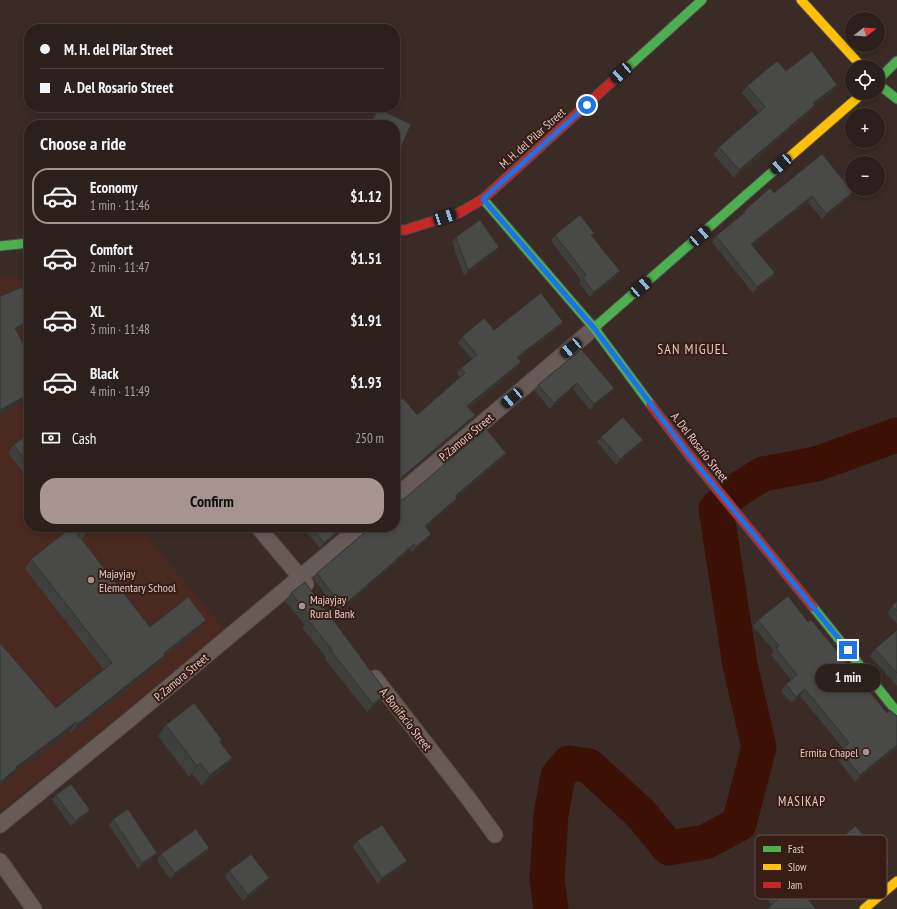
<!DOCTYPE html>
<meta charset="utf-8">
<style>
:root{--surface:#2c201d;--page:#342826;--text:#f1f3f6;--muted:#a6a3a4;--line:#483e3b;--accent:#a5948f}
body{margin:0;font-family:"PT Sans Narrow",sans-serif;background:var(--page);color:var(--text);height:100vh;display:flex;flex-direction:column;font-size:15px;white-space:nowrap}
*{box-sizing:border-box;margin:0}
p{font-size:13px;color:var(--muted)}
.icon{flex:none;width:22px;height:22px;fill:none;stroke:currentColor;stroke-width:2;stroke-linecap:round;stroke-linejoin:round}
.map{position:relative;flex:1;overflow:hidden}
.drawer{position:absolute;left:24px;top:120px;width:376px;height:412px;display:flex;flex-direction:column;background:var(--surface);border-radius:16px;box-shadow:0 2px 6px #0003,0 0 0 1px var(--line)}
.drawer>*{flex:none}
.top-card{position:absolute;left:24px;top:24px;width:376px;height:88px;border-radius:16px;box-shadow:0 2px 6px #0003,0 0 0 1px var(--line);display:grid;align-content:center;height:88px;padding:0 16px;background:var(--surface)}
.needle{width:26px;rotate:73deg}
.buttons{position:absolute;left:845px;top:12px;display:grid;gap:8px}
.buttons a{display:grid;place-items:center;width:40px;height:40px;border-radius:50%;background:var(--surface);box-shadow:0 2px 6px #0003,0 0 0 1px var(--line);font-size:20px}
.end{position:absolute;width:18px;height:18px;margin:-9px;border:5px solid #1a73e8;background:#fff;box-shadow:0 0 0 2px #fff}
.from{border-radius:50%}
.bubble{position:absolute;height:28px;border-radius:14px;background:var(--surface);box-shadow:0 2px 6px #0003,0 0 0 1px var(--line);font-size:13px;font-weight:700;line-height:28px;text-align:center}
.car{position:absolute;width:12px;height:24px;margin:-12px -6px;border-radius:5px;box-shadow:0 0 3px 1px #0007;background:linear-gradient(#222 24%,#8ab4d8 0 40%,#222 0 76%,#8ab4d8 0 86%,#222 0)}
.top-card b{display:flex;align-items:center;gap:14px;height:38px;font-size:15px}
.top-card b+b{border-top:1px solid var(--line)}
.top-card i{width:10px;height:10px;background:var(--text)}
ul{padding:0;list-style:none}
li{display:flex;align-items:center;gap:12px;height:56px;margin:0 8px 6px;padding:0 8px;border:2px solid transparent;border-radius:16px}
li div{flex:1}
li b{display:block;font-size:15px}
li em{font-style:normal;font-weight:700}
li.selected{border-color:var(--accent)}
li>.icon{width:36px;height:36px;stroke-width:1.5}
h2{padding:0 16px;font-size:18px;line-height:48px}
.pay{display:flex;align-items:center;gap:10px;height:44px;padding:0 16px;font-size:15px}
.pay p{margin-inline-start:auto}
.button{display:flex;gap:8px;margin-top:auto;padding:8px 16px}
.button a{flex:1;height:46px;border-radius:16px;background:var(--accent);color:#111;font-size:16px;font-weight:700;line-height:46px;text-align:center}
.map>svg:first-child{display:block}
</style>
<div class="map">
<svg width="897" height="909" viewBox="0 0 897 909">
<rect width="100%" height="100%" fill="#3a2b27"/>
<path fill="#4a2921" d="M0 275H11L29 285V527H139L227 633 0 811Z"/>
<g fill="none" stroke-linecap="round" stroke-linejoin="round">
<path stroke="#3d1005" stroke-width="35" d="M551 909 547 880 551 815 558 776 569 763 589 766 641 814 669 848 705 842 739 824 759 747 740 665 716 509 734 492 763 474 816 464 897 435"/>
<g stroke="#564944" stroke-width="17">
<path id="street" d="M395 497 594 328
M258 527 306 584
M375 678 468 798 495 835
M0 825 129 720 360 527
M0 861 34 909"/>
</g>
<g stroke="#564944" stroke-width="11">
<path id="fast" d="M616 78 702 0
M878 80 897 61
M878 84 897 99
M483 199 594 328 651 405
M0 246 29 243
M594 328 786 160
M813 607 897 712"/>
</g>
<g stroke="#564944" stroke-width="11">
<path id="slow" d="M801 0 862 67
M786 160 863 93
M864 909 897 881"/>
</g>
<g stroke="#564944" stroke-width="11">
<path id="jam" d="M395 230H405L459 213 483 199 616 78
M651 405 689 455 813 607"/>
</g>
<use href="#street" stroke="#675b58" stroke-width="15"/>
<use href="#fast" stroke="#4caf50" stroke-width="9"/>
<use href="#slow" stroke="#ffc107" stroke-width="9"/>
<use href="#jam" stroke="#c62828" stroke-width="9"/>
</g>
<path fill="#3f403d" d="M786 71 837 85 832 92 814 106 810 112 734 178 714 155 719 147 759 113 742 93 747 86Z
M378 109 411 124 398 154 395 158V125H370L374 115Z
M774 193 849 198 822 219 808 202 752 245 775 273 771 279 753 293 712 242 716 236 740 216 744 211Z
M594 233 592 236 616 277 590 297 579 283 581 280 551 241 555 235Z
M456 237 499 247 495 253 464 276 452 242Z
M563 322 559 328 518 359 517 368 469 408 475 415 471 421 395 485V405L417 415 460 377 457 374 461 368 472 359 458 343 462 337 494 330Z
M558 369 614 388 610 393 590 410 573 389 550 409 534 390 538 385Z
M29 433V479L8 453 14 445Z
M601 437 639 446 616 465 597 442Z
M506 453 502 459 456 498 453 504 426 527 427 539 412 552 410 550 338 612 313 578 317 573 368 530 369 527H395Z
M72 527H97L82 539Z
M302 527H344L341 531 320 548Z
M31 559 150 627 199 629 164 657 159 664 71 733 70 731 14 773 11 777 56 708 104 670 25 569Z
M291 593 387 693 381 701 367 712 325 659 326 657 302 628 305 625 285 601Z
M897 601V624L887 613 892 606Z
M758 620 897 748 855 782 836 757 840 751 843 748 800 696 791 703 781 691 786 684 791 680 771 655 774 651 753 626Z
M897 630V686L870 656 875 649Z
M166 725 220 743 232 758 224 769 202 786 192 774 189 777 158 736Z
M56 795 86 816 71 826 52 800Z
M113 819 153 859 138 869 109 825Z
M357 841 403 867 378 884 353 847Z
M838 842 885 869 868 885 834 847Z
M209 848 205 854 170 879 157 860 161 854Z
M229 871 269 878 265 884 243 901 225 877Z
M761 881 816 909 772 905 756 887Z"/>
<path fill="#333432" d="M837 85 832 92 814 106 810 112 734 178 739 170 813 103Z
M853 192 849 198 822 219 826 214Z
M812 196 808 202 747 250 751 244Z
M499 247 495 253 464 276 468 270Z
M620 271 616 277 590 297 594 292Z
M775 273 771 279 753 293 757 287Z
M29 321V327L9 336 15 328Z
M563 322 559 328 513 363 517 357Z
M521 362 517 368 463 412 467 406Z
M577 383 573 389 550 409 554 403Z
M614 388 610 393 590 410 594 404Z
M29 394V399L0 415V410Z
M475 415 471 421 395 485V483Z
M643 440 639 446 616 465 620 459Z
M506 453 502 459 451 502 455 496Z
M457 498 453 504 421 531 425 526Z
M93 527H97L82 539 87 532Z
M343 527H344L341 531 320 548 324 543Z
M431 534 427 539 412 552 416 547Z
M414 544 410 550 338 612 342 607Z
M206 620 199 629 164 657 159 664 71 733 78 724 164 653Z
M805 689 800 696 791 703 796 697Z
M387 693 381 701 367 712 373 704Z
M76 722 70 731 14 773 11 777 0 786V782L16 767Z
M897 745V748L855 782 860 775Z
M232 758 224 769 202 786 210 775Z
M200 763 192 774 189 777 197 766Z
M90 810 86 816 71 826 75 821Z
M209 848 205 854 170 879 175 873Z
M157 853 153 859 138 869 142 863Z
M407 861 403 867 378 884 382 878Z
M889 863 885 869 868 885 872 879Z
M269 878 265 884 243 901 248 895Z"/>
<path fill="#494a47" stroke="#333432" d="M812 51 837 85 813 103 815 105 739 170 719 147 765 107 747 86 777 61 786 71Z
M378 109 411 124 398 154 395 153V125H371Z
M822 154 853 192 826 214 812 196 751 244 775 273 757 287 716 236 745 212 744 211 770 188 774 193Z
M580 215 594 233 591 235 620 271 594 292 583 278 586 275 555 235Z
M480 220 499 247 468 270 456 237Z
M22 287 29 301V321L15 328 29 355V394L0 410V292L1 296Z
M541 293 563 322 517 357 521 362 467 406 475 415 395 483V405L403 398 417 415 465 373 461 368 477 355 462 337 484 318 494 330Z
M581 349 614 388 594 404 577 383 554 403 538 385 557 369H558Z
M623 417 643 440 620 459 601 437Z
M486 429 506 453 455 496 457 498 425 526 431 534 416 547 414 544 342 607 317 573 370 528V527H395V501L397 500H401L405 498Z
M29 433V465L14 445Z
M72 527 150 627 188 597 206 620 164 653 165 655 78 724 76 722 16 767 17 768 0 782V643L56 708 112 663 31 559Z
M84 527H93L87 532Z
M311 527H343L324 543Z
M305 582 387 693 373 704 331 651 332 650 308 620 311 617 291 593Z
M788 596 808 622 811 620 833 646 887 713 890 710 897 716V745L860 775 840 751 849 743 805 689 796 697 786 684 797 675 776 648 779 646 758 620Z
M897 601V611L892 606Z
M897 630V673L875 649Z
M194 703 222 740 220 742 232 758 210 775 200 763 197 766 166 725Z
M71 784 90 810 75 821 56 795Z
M128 809 157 853 142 863 113 819Z
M382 825 407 861 382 878 357 841Z
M855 826 889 863 872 879 838 842Z
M196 829 209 848 175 873 161 854Z
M251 854 269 878 248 895 229 871Z
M778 866 816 909H767L777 900 761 881Z"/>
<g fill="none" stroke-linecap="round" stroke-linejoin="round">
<path stroke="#1a73e8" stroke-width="5" d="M587 105 483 199 594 328 689 455 848 650"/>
</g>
<g fill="#a5948f" stroke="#371d15" stroke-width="1.5">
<circle cx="91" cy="580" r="4"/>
<circle cx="302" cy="606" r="4"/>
<circle cx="866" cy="752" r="4"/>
</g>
<g text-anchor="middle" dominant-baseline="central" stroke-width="4" stroke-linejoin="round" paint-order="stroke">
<g font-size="12" fill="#dfcdc7" stroke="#371d15">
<text transform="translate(532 138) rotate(-42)">M. H. del Pilar Street</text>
<text transform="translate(466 437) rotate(-40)">P. Zamora Street</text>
<text transform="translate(700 447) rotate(52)">A. Del Rosario Street</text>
<text transform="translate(181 677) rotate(-40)">P. Zamora Street</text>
<text transform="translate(406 719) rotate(52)">A. Bonifacio Street</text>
</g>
<g font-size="12" fill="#dfcdc7" stroke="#371d15" text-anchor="start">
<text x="99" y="573">Majayjay<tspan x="99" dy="14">Elementary School</tspan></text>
<text x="310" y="599">Majayjay<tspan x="310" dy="14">Rural Bank</tspan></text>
<text x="858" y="752" text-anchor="end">Ermita Chapel</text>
</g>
<g font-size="13" letter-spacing="1" fill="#dfcdc7" stroke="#371d15">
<text x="802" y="801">MASIKAP</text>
</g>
<g font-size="14" letter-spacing="1" fill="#dfcdc7" stroke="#371d15">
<text x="693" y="349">SAN MIGUEL</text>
</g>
</g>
<rect x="755" y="835" width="132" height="64" rx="6" fill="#371d15" stroke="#69524a" stroke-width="1"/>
<rect x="763" y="846" width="18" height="6" fill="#4caf50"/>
<rect x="763" y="864" width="18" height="6" fill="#ffc107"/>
<rect x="763" y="882" width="18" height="6" fill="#c62828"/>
<g font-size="11" fill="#dfcdc7">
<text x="788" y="853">Fast</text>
<text x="788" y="871">Slow</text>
<text x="788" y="889">Jam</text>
</g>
</svg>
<div class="buttons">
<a><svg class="needle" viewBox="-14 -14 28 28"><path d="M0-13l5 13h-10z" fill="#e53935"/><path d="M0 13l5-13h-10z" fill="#a6a3a4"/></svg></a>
<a><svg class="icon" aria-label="locate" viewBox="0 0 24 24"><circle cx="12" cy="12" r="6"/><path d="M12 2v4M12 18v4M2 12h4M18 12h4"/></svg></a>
<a>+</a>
<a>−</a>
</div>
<i class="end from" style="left:587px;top:105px"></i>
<i class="end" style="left:848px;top:650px"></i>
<div class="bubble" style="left:815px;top:664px;width:66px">1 min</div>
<i class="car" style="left:621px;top:73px;rotate:228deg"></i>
<i class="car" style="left:781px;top:164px;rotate:229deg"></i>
<i class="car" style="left:445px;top:217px;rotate:72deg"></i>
<i class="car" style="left:700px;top:236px;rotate:49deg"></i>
<i class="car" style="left:641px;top:287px;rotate:49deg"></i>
<i class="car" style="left:571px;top:348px;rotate:230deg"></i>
<i class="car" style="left:512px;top:398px;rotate:230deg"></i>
<div class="top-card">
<b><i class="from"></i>M. H. del Pilar Street</b>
<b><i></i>A. Del Rosario Street</b>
</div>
<section class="drawer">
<h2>Choose a ride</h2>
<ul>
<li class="selected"><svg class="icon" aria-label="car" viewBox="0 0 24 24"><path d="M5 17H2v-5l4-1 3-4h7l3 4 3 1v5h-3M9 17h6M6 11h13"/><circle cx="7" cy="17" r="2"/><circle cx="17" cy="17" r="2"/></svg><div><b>Economy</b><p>1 min · 11:46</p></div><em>$1.12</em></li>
<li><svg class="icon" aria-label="car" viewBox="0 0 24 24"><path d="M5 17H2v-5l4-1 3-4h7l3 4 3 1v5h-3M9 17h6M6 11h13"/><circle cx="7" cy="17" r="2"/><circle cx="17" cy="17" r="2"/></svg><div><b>Comfort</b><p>2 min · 11:47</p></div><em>$1.51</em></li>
<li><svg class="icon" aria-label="car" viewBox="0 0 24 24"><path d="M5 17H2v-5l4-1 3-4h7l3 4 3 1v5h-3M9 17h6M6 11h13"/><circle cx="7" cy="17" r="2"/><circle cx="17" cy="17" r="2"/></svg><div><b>XL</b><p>3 min · 11:48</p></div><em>$1.91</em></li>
<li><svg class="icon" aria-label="car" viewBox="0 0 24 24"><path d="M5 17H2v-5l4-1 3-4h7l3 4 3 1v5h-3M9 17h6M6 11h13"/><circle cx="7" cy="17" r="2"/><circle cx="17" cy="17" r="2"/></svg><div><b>Black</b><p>4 min · 11:49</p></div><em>$1.93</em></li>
</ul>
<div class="pay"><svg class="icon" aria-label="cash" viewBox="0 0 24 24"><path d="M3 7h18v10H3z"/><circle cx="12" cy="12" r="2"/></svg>Cash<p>250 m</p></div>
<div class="button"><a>Confirm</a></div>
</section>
</div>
